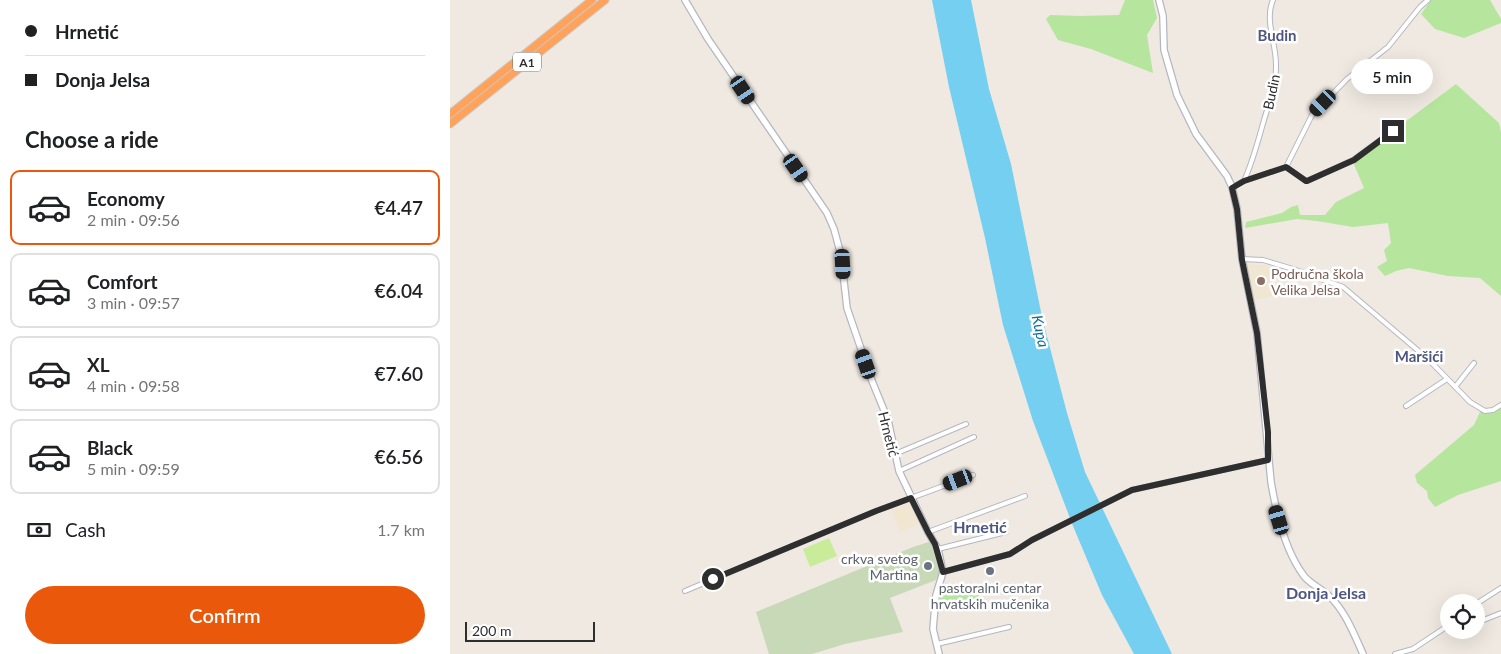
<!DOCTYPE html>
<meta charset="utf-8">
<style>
:root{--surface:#fff;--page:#f2f2f2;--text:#202124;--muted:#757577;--line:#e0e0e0;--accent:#ea580c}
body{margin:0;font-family:Lato,sans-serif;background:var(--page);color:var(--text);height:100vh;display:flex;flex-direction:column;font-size:19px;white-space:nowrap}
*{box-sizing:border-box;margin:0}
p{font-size:16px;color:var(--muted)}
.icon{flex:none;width:28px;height:28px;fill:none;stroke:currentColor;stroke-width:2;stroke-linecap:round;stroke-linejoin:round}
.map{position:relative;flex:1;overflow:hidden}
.sheet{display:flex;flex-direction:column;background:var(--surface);width:450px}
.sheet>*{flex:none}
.hud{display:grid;align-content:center;height:110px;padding:0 25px;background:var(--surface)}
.buttons{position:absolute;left:990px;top:594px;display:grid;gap:10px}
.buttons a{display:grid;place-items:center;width:45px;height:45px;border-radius:50%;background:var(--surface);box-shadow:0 5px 20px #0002;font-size:25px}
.scale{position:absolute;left:15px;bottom:12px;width:130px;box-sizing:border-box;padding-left:5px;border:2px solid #2e2e2e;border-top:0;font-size:14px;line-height:18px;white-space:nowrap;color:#2e2e2e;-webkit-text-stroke:4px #fff;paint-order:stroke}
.end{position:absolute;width:22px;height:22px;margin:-11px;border:6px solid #2e2e2e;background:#fff;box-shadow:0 0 0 2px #fff}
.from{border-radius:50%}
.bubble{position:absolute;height:35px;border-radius:18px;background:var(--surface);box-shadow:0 5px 20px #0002;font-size:16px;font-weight:600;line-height:35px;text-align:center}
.car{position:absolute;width:15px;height:30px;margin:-15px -8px;border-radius:6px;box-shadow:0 0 4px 1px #0007;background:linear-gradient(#222 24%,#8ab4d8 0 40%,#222 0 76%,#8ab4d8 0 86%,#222 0)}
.hud b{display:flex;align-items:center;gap:18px;height:48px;font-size:19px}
.hud b+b{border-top:1px solid var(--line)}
.hud i{width:12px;height:12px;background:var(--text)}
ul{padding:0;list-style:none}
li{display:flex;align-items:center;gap:15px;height:75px;margin:0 10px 8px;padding:0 15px;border:2px solid var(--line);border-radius:10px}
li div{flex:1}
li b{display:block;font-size:19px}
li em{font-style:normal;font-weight:600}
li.current{border-color:var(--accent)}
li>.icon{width:45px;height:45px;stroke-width:1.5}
h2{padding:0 25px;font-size:22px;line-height:60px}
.pay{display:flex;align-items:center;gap:12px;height:55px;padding:0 25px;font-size:19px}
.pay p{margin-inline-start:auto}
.button{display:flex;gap:10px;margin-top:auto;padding:10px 25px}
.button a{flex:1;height:58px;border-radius:30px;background:var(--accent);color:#fff;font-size:20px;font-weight:600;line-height:58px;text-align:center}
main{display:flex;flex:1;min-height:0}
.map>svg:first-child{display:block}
</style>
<main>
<section class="sheet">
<div class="hud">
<b><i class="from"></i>Hrnetić</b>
<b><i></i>Donja Jelsa</b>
</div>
<h2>Choose a ride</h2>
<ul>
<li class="current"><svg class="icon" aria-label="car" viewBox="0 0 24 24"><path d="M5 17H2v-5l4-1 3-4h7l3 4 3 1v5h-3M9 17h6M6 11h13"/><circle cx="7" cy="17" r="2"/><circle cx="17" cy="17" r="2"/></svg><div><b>Economy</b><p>2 min · 09:56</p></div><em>€4.47</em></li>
<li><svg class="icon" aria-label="car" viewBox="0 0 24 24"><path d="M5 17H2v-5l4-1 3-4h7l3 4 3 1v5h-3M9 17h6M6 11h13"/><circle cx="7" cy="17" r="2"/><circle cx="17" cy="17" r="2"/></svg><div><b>Comfort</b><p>3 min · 09:57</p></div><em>€6.04</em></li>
<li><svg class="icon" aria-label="car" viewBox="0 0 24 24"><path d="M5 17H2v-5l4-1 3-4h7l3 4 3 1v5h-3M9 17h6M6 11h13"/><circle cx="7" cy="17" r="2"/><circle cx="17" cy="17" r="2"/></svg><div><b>XL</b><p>4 min · 09:58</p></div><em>€7.60</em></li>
<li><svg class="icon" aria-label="car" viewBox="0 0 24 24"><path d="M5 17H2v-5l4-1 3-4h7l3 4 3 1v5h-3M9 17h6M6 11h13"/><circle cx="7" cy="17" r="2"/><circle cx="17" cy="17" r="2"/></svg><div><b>Black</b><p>5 min · 09:59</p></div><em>€6.56</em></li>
</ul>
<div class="pay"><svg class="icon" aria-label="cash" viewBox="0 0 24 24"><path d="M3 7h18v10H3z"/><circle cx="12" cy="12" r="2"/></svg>Cash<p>1.7 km</p></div>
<div class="button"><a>Confirm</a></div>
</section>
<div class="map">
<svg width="1051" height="654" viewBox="0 0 1051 654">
<rect width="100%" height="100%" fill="#efe9e1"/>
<path fill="#f0e6d1" d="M797 264 819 266 826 296 804 300Z
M460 502 469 524 450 532 441 510Z"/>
<path fill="#b6e59e" d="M675 0H703L707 18 697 35 703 73 641 49 608 40 596 19 600 15 630 16 669 15Z
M981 0H1040L1051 19V23L1014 38 985 29 971 14Z
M1006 84 1049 123 1051 132V296L1030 278 998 276 959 268 946 271 935 276 927 267 937 261 934 250 941 243 938 223 903 227 867 221 847 219 795 228 796 222 832 213 841 207 848 205 850 215H875L886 202 914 188 903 162 949 131 947 128Z
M1051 408V481L1008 495 985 507 978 498 977 491 967 483 965 475 1024 425 1030 412H1043Z
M523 585H526L531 604 487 609 492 591 523 588Z"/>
<path fill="#c8d9b8" d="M479 542C487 555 494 566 486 580L440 598 453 632 395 644 362 654H319L306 612 463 547Z"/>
<path fill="#c9ec9a" d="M379 538 387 556 360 567 353 549Z"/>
<path fill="#75cff0" d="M482 0H521L539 89 561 164 592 317 617 413 635 472 722 654H684L652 595 623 526 583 421 553 325 535 238 499 87Z"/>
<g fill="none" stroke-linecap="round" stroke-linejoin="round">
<g stroke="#b4b7c1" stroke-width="6">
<path id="street" d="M836 167 862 115 897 79 938 47 970 7 978 0
M794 181C803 161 808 141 814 120 819 103 826 85 826 67 827 45 814 21 823 0
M782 187 794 181 836 167 856 181H857L903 160 943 131
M792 259 813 260 843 269 893 287 978 359 1020 402 1035 411 1043 410 1051 405
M1005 387 1024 363
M956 406 997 379
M445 454 516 424
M449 471 524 437
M478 532 575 496
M488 549 556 532
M493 572 560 554 582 540 682 490 818 460
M235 591 426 511 523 475
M1026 604 1051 588
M1026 620 1031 621 1051 613
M487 644 559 627
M945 654 963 649 999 625"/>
</g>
<g stroke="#b4b7c1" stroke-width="8">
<path id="secondary" d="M235 0 258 39 377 213 384 229 391 255 397 308 422 381 438 420 449 471 478 532 488 549 493 572 486 595 483 629 489 654
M709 0 713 16 714 50 727 95 746 134 777 176 782 187 787 209 792 259 807 333 821 482C826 512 835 551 854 576 860 584 871 588 878 595 895 610 904 634 913 654"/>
</g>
<g stroke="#c9c9c9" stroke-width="9">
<path id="highway" d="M0 114 142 0
M0 124 155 0"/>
</g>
<use href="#street" stroke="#fff" stroke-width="4"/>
<use href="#secondary" stroke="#fff" stroke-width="5.5"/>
<use href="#highway" stroke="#ffa35c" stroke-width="7"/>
</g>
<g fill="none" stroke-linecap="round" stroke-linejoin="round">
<path stroke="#2e2e2e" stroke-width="6" d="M263 579 426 511 461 498 478 532 485 544 493 572 560 554 582 540 682 490 818 460V432L807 333 792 260 787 209 782 188 794 181 836 167 856 181H857L904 160 943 131"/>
</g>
<circle fill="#8d6e63" stroke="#fff" stroke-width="2" cx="811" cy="281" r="5"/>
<g fill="#6b7280" stroke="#fff" stroke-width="2">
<circle cx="478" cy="566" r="5"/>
<circle cx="540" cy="571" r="5"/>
</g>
<g text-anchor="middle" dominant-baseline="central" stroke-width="5" stroke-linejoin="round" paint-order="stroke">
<rect fill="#fff" stroke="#6d6d6d" stroke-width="1" x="63" y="52.5" width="28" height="19" rx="4"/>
<g font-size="12" font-weight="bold" fill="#2e2e2e">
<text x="77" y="62">A1</text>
</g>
<g font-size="14" fill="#2e2e2e" stroke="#fff">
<text transform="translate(821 92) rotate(-78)">Budin</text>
<text transform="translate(439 434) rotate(76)">Hrnetić</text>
</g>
<g font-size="14" fill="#785e54" stroke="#fff" text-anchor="start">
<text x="821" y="273">Područna škola<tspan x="821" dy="16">Velika Jelsa</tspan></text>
</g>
<g font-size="14" fill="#5b616d" stroke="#fff" text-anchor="end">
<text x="468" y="558">crkva svetog<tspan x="468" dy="16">Martina</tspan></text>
<text x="540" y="587" text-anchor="middle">pastoralni centar<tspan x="540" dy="16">hrvatskih mučenika</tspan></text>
</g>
<g font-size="15" font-weight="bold" fill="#4d5680" stroke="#fff">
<text x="827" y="35">Budin</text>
<text x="969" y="356">Maršići</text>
</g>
<g font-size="15" font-style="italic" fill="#0d6fa3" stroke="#fff">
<text transform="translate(591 331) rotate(77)">Kupa</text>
</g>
<g font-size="16" font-weight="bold" fill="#4d5680" stroke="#fff">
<text x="530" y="526">Hrnetić</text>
<text x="876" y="592">Donja Jelsa</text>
</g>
</g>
</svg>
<div class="buttons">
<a><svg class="icon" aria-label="locate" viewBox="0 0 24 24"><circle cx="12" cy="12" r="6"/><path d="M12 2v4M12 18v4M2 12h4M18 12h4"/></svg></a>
</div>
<div class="scale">200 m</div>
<i class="end from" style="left:263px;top:579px"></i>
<i class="end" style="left:943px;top:131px"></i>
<div class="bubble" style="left:901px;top:59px;width:82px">5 min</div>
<i class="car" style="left:293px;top:90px;rotate:146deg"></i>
<i class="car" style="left:873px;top:103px;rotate:224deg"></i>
<i class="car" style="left:346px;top:168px;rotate:145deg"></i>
<i class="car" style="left:393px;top:264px;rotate:177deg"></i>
<i class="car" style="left:416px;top:364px;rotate:341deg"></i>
<i class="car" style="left:508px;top:480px;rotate:249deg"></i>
<i class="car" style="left:829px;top:520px;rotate:343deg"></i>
</div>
</main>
